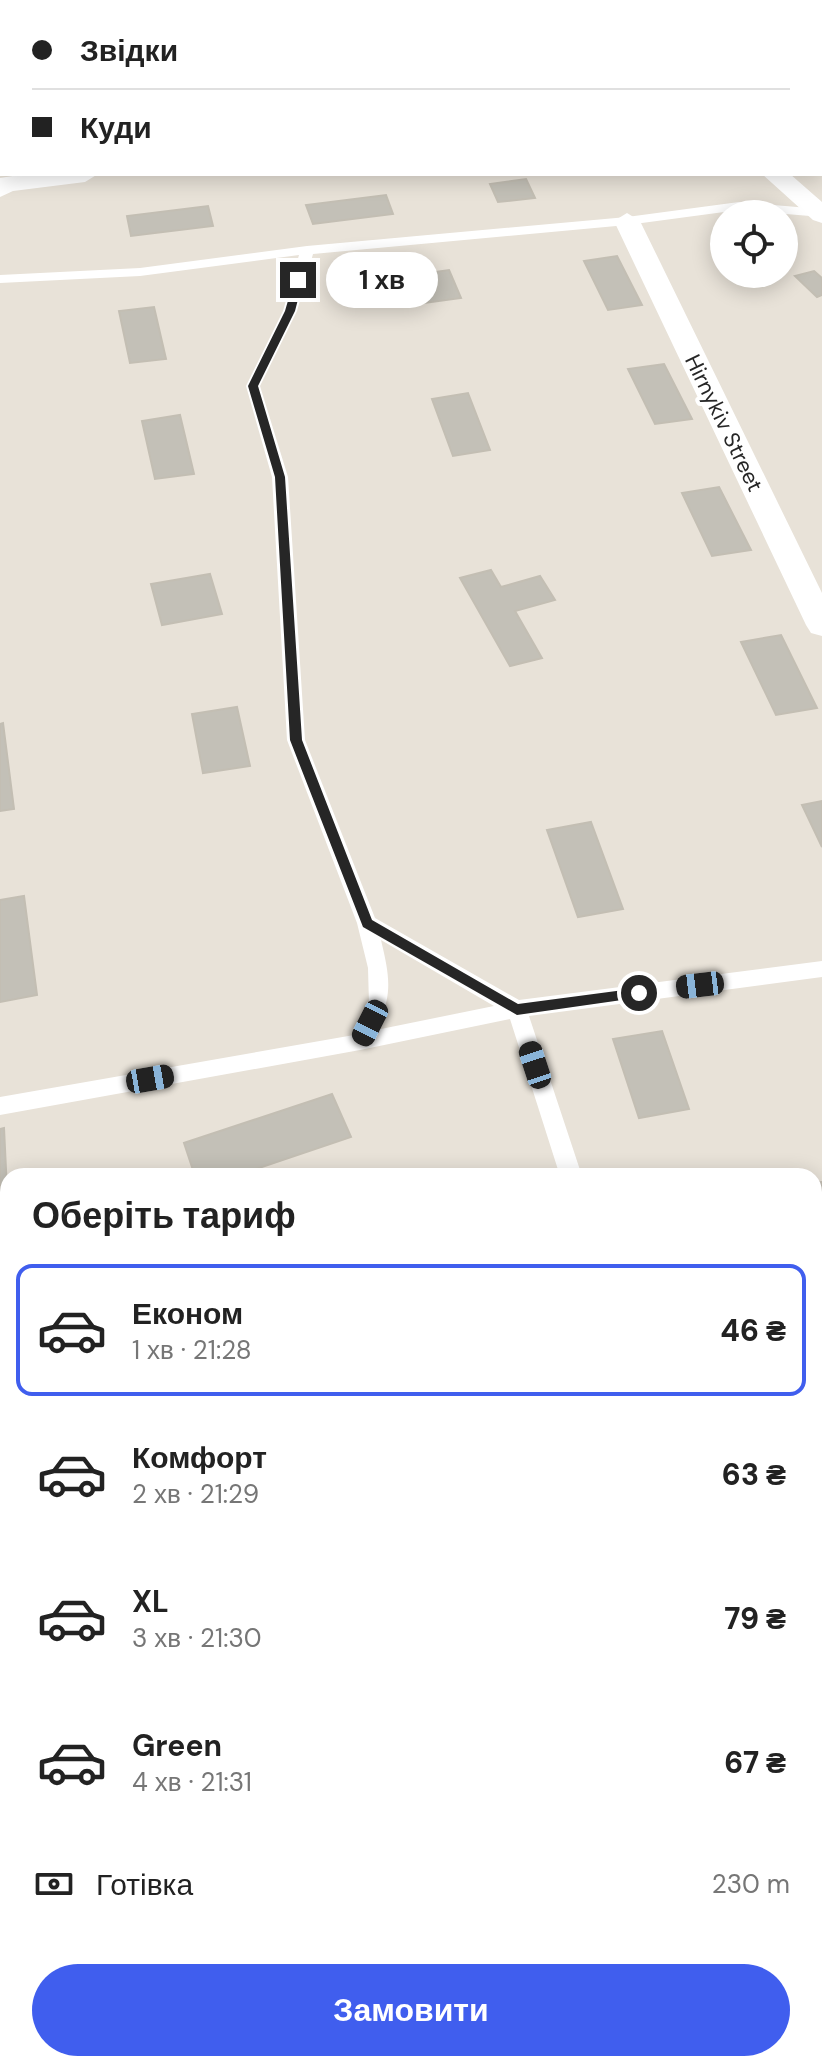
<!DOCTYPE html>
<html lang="uk">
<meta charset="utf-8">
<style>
:root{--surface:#fff;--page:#f2f2f2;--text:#222;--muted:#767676;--line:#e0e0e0;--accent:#405eee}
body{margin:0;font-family:"DM Sans",sans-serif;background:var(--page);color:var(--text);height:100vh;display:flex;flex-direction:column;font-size:30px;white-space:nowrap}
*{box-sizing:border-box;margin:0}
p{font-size:26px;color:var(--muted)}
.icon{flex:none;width:44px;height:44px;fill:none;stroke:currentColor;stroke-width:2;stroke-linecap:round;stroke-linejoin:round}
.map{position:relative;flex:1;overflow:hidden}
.panel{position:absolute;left:0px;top:1168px;width:822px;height:904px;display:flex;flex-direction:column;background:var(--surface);border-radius:24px 24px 0 0;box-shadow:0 4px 20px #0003}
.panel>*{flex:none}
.hud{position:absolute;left:0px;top:0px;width:822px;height:176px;box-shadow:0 4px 20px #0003;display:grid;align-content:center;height:176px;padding:0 32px;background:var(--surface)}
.tools{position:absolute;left:710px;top:200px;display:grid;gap:16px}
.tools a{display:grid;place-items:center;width:88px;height:88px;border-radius:50%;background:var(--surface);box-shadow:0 4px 20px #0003;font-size:40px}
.end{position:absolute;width:36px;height:36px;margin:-18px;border:10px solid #262626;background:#fff;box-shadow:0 0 0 4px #fff}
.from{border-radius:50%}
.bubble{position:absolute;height:56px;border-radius:28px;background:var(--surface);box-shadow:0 4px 20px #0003;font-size:26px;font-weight:800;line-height:56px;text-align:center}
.car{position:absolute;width:24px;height:48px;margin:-24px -12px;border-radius:10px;box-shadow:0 0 6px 2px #0007;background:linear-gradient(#222 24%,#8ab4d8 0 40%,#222 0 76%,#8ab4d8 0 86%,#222 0)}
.hud b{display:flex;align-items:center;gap:28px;height:76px;font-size:30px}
.hud b+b{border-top:2px solid var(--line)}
.hud i{width:20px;height:20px;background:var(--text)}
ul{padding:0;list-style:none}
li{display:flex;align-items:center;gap:24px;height:132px;margin:0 16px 12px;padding:0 16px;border:4px solid transparent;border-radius:16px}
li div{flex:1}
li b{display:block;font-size:30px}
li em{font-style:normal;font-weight:800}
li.current{border-color:var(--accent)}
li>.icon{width:72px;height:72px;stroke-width:1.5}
h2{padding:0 32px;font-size:36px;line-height:96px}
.pay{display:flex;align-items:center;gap:20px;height:88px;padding:0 32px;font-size:30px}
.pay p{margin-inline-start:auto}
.action{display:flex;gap:16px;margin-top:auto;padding:16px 32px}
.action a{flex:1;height:92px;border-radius:48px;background:var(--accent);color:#fff;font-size:32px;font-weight:800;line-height:92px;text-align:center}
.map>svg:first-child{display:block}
</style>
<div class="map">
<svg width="822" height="2072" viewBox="0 0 822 2072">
<rect width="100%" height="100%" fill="#e8e2d8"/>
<path fill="#dbd9e1" d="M822 1534V2072H447L445 2064H814V1535Z"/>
<path fill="#aedd97" d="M151 0H681L690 2H149Z"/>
<path fill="#c3c0b7" stroke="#c3beb3" stroke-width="2" d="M526 179 535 198 498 202 490 184Z
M386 195 393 214 313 224 306 205Z
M208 206 213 226 131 236 127 216Z
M617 256 642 305 608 310 584 261Z
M449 270 461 298 410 305 399 277Z
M814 271 822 278V295L817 297 795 276Z
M154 307 166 359 130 363 119 311Z
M664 364 692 419 655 424 628 369Z
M468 393 490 450 453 456 432 399Z
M180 415 194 474 155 479 142 421Z
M719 487 751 550 712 556 682 493Z
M491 570 501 587 540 576 555 600 515 611 542 658 510 666 460 578Z
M210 574 222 614 162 625 151 584Z
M781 635 817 708 776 715 741 642Z
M237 707 250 766 203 773 192 714Z
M3 723 14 809 0 811V724Z
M822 801V847L802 805Z
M591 822 623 909 578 917 547 830Z
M24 896 37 995 0 1002V900Z
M662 1031 689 1109 639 1118 613 1039Z
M332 1094 351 1137 235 1176H195L184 1143Z
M4 1128 7 1190 0 1191V1129Z
M822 1182V1270L814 1243V1183Z
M8 1333V1428L0 1430V1334Z
M8 1784V2002L0 2004V1786Z"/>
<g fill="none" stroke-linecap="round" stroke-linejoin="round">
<path fill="#fff" fill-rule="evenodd" d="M739 202 820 209 822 217 739 210 627 225 313 254 297 311 260 386 288 477 305 740 375 918 519 1000 822 961V977L529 1016 582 1176H560L510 1019 360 1050 0 1115V1097L354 1035 369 1004 368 968 357 923 287 740 272 477 246 386 283 311 299 255 140 276 0 283V275L140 268 307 246 627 217ZM381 940 494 1006 376 1030C393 995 390 978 381 940Z
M822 1466V1490L814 1491V1467Z
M8 1527V1551L0 1552V1528Z"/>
<path fill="#fff" fill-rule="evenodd" d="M820 34H822V48H820Z
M25 174H98L85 182 13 191 0 197V178Z
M762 174H790L822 202V223L813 220Z
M627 213 640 221 822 593V636L811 633 806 625 614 221Z"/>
</g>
<path fill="#262626" d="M298 278 303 280 295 311 258 386 285 477 302 740 372 920 518 1004 639 988 645 993 643 997 517 1015 363 927 290 740 275 477 248 386 285 311 294 280Z"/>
<g text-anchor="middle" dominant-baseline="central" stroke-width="8" stroke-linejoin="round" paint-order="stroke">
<g font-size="22" fill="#262626" stroke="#fff">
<text transform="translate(724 423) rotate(64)">Hirnykiv Street</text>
</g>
</g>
</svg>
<div class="tools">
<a><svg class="icon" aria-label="locate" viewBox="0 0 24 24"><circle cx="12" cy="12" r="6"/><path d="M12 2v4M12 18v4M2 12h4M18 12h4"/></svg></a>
</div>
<i class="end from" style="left:639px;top:993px"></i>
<i class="end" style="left:298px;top:280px"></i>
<div class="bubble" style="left:326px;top:252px;width:112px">1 хв</div>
<i class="car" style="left:700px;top:985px;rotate:263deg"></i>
<i class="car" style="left:370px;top:1023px;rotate:207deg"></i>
<i class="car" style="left:535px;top:1065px;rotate:342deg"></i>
<i class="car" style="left:150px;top:1079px;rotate:80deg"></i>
<div class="hud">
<b><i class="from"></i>Звідки</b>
<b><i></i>Куди</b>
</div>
<section class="panel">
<h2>Оберіть тариф</h2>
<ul>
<li class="current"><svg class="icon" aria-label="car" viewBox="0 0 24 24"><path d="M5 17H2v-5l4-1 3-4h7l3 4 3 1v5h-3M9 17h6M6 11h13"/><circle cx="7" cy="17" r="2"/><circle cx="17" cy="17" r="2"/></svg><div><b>Економ</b><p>1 хв · 21:28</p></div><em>46 ₴</em></li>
<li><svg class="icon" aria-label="car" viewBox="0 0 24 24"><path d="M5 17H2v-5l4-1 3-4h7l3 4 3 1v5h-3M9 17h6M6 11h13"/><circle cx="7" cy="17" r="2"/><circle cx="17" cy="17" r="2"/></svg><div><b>Комфорт</b><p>2 хв · 21:29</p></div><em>63 ₴</em></li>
<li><svg class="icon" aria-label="car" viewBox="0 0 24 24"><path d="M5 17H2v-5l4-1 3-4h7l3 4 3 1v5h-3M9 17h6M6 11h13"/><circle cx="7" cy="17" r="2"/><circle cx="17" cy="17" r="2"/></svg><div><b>XL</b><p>3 хв · 21:30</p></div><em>79 ₴</em></li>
<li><svg class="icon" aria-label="car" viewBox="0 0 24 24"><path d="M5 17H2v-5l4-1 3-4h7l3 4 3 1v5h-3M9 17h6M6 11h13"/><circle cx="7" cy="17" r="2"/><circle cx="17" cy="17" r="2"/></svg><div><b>Green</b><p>4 хв · 21:31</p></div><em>67 ₴</em></li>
</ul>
<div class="pay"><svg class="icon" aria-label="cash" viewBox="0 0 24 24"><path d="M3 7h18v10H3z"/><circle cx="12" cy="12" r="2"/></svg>Готівка<p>230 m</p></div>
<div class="action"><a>Замовити</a></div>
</section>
</div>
